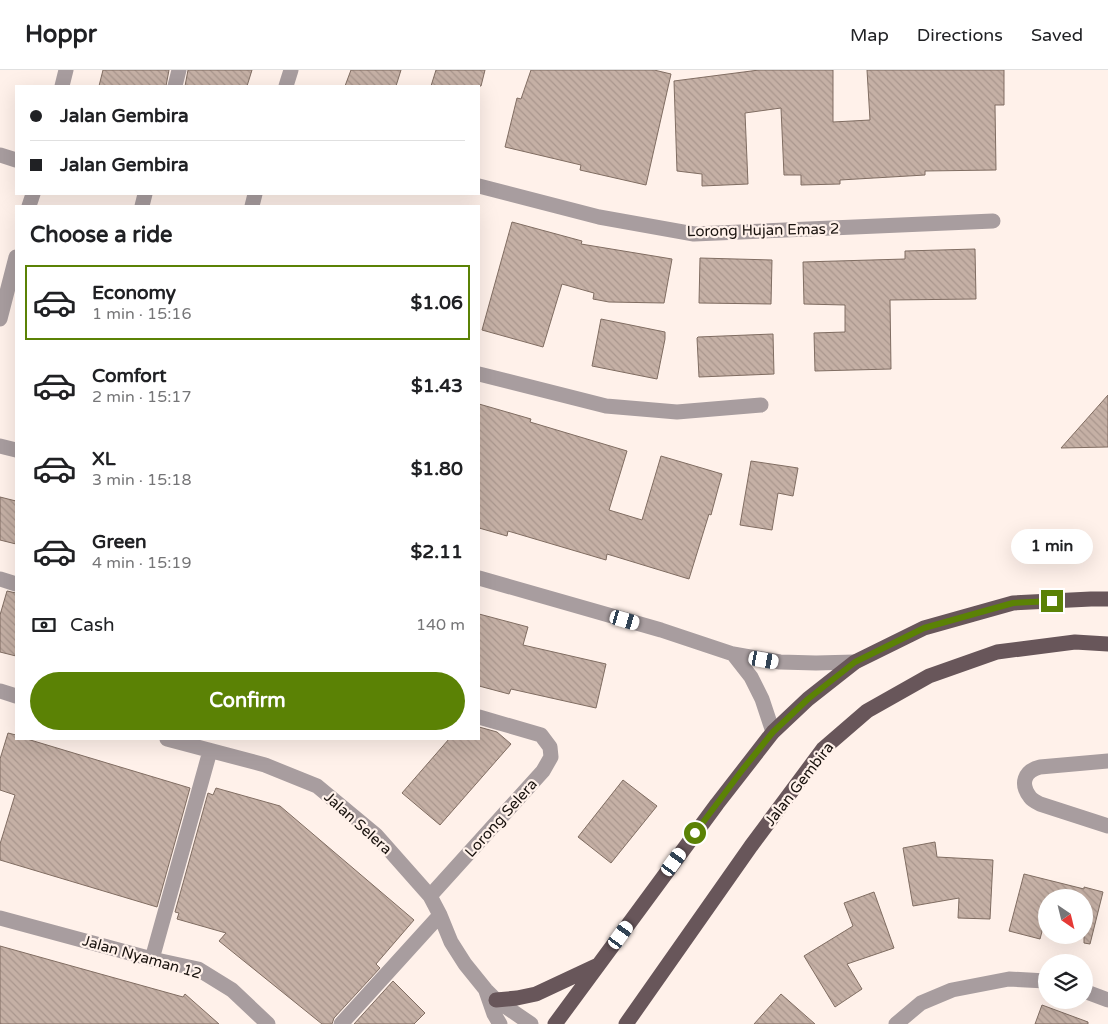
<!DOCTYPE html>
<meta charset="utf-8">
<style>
:root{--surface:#fff;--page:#f6f6f6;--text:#202124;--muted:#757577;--line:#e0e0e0;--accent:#5b8205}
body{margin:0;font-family:"Varela Round",sans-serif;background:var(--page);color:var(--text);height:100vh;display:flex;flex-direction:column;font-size:19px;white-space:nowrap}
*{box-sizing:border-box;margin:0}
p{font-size:16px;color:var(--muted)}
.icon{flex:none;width:28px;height:28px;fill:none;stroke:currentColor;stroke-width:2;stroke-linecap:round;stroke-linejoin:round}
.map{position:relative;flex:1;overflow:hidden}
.side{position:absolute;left:15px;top:135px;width:465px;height:535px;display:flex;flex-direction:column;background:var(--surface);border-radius:0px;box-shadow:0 5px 20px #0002}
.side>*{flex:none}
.top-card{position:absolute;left:15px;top:15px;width:465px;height:110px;border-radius:0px;box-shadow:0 5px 20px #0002;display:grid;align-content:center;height:110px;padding:0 15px;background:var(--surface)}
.needle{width:32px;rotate:145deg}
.buttons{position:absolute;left:1038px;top:819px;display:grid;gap:10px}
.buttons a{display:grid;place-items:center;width:55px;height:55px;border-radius:50%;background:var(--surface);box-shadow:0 5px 20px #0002;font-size:25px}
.end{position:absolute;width:22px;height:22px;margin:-11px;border:6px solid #5b8205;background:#fff;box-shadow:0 0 0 2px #fff}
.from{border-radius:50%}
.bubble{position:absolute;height:35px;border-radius:18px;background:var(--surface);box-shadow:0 5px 20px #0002;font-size:16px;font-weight:800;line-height:35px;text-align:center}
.car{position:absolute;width:15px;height:30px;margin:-15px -8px;border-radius:6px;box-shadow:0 0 4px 1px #0007;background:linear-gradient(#fff 24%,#345 0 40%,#fff 0 76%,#345 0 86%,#fff 0)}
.top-card b{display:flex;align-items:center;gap:18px;height:48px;font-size:19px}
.top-card b+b{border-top:1px solid var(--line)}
.top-card i{width:12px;height:12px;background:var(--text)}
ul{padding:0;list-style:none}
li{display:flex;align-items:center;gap:15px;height:75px;margin:0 10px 8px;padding:0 5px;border:2px solid transparent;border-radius:0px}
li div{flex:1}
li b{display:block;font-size:19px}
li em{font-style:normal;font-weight:800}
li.active{border-color:var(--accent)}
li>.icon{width:45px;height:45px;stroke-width:1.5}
h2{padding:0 15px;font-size:22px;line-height:60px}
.pay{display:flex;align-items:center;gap:12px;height:55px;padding:0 15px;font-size:19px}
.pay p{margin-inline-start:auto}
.action{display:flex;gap:10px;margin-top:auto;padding:10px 15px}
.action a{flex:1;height:58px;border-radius:30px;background:var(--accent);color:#fff;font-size:20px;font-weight:800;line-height:58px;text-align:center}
header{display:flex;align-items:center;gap:30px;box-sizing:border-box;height:70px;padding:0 25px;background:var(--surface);border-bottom:1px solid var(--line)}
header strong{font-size:24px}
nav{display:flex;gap:28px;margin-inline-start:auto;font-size:18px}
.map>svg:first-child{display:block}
</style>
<header>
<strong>Hoppr</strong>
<nav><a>Map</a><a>Directions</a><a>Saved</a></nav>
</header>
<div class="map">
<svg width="1108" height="954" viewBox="0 0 1108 954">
<defs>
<pattern id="building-back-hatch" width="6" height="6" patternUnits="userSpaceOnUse" patternTransform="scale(1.25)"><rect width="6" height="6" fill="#c5b0a5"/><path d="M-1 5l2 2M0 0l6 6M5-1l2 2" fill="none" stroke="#a9968d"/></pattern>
</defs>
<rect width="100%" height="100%" fill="#fff1ea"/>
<path fill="url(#building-back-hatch)" stroke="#806d62" d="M103 0H169L166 16H99Z
M188 0H252L247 16H185Z
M351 0H401L396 16H345Z
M436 0H485L481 16H431Z
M531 0H654L671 4 646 115 580 100 581 95 505 77 517 28 521 29Z
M759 0H833V52L870 50 867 0H1004V35H995L996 100 925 101V105L840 110V114L801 115V105H784L781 38 745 43 748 114 702 116V104L677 101 674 11Z
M512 152 582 171 581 174 672 189 664 233 609 232 593 229 594 223 562 214 543 277 482 260Z
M975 179 976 229 890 230 891 299 815 301 814 263 845 262V235L804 234 803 192 905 189V181Z
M700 188 772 190 771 234 699 233Z
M601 249 665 262V269L657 309 592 296Z
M773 264 774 304 699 307 697 268 698 267Z
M1108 325V377L1061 378Z
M479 334 531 349 530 352 627 381 609 440 642 450 661 386 722 404 711 445 709 444 689 509 607 484 606 490 508 461 507 466 479 458Z
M751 391 798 398 793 426 778 423 772 460 740 455Z
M0 427 16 431V474L0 470Z
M7 521 16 523V586L0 582V545Z
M479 544 528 557 523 575 606 594 596 638 511 619 509 624 479 616Z
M479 657 497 662 511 674 440 755 402 723 449 669H479Z
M8 663 16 665V669H27L190 718 157 837 0 790V774L15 725 0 720V689Z
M623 710 657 736 611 793 578 767Z
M216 718 280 736 414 850 376 894 380 898 334 948 332 954H322L219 871 226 863 177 849 179 843 175 842 208 723 213 725Z
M935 772 937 787 993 790 990 849 958 848 959 828 913 836 903 778Z
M1024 804 1084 819V817L1103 822 1090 874 1084 873V828H1046V846L1040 869 1009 861Z
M874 822 894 878 847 894 862 919 835 937 804 886 853 856 844 833Z
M0 876 183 927 185 924 219 954H0Z
M393 911 425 943 414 954H354Z
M781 924 815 954H754Z
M1042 935 1088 952V954H1035Z"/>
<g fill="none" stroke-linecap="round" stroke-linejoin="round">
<path stroke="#a89d9f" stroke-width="15" d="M62 16 66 0
M175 16 179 0
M286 16 291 0
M0 85 16 90
M479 116 599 147 694 164 993 151
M29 136 33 124
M142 136 145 124
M252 136 255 124
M0 249 16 187
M479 304 606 336 677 342 761 335
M0 376 16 380
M479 508 661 560 733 584 780 592 816 593 855 592
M0 509 16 514
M733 584 751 607 762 629 773 662
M0 621 16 626
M167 669 265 695 317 716 376 765 430 826 440 845 451 872 465 894 486 920 496 930 531 954
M1108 691 1040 697C1024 701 1020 714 1030 727 1032 730 1036 732 1040 734L1108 756
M430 826 543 701 551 687 550 677 541 665 479 647
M0 848 152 889 198 899 232 920 268 954
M152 889 210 681
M486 921 494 944 500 954
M1084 921 1108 930
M341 954 440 845
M896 954 921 933 952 920 1009 909 1046 911"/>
<path stroke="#68565a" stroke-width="15" d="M496 930 517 928 536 924 598 895
M555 954 717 734 773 662 808 629 855 592 924 558 1013 533 1091 529H1108
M626 954 751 776 823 679 867 641 929 606 997 582 1075 572 1108 574"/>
</g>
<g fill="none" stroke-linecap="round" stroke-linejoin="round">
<path stroke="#5b8205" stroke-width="6" d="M695 763 743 699 773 662 808 629 855 592 924 558 1013 533 1052 531"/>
</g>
<g text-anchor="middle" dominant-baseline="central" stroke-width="4.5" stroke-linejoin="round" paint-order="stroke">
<g font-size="15" fill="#19120e" stroke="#fff1ea">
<text transform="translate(763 160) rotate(-1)">Lorong Hujan Emas 2</text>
<text transform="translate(799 714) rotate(-52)">Jalan Gembira</text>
<text transform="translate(501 748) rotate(-48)">Lorong Selera</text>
<text transform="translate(358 753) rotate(42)">Jalan Selera</text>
<text transform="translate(142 887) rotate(16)">Jalan Nyaman 12</text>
</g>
</g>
</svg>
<div class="buttons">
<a><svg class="needle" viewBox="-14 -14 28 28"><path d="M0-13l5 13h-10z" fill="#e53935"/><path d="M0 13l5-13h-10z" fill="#757577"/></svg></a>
<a><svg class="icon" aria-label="layers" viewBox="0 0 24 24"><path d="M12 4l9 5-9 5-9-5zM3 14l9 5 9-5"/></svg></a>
</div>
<i class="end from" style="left:695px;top:763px"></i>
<i class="end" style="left:1052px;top:531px"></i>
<div class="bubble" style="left:1011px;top:459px;width:82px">1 min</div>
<i class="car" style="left:625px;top:550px;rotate:106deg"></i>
<i class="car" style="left:764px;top:590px;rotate:100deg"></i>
<i class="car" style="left:674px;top:792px;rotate:36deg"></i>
<i class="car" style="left:621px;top:865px;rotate:36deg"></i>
<div class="top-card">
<b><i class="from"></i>Jalan Gembira</b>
<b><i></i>Jalan Gembira</b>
</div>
<section class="side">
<h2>Choose a ride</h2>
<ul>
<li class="active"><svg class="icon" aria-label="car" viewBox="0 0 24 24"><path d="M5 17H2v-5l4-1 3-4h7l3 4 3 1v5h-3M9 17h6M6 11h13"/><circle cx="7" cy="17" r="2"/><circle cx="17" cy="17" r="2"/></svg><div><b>Economy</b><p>1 min · 15:16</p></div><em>$1.06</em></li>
<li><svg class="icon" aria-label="car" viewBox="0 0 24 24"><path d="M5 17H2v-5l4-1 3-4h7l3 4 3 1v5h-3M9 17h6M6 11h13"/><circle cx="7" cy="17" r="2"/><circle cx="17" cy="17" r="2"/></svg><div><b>Comfort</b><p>2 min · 15:17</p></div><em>$1.43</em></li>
<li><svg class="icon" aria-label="car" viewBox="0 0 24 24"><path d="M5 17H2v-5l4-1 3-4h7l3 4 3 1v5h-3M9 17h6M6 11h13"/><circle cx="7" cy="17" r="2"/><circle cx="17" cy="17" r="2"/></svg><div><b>XL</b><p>3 min · 15:18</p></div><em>$1.80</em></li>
<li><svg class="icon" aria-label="car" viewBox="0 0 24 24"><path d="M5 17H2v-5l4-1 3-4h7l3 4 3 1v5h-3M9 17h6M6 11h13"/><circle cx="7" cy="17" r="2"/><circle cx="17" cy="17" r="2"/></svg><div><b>Green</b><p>4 min · 15:19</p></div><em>$2.11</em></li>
</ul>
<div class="pay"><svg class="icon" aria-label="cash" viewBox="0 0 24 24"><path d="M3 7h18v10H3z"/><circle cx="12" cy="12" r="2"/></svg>Cash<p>140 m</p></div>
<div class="action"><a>Confirm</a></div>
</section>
</div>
